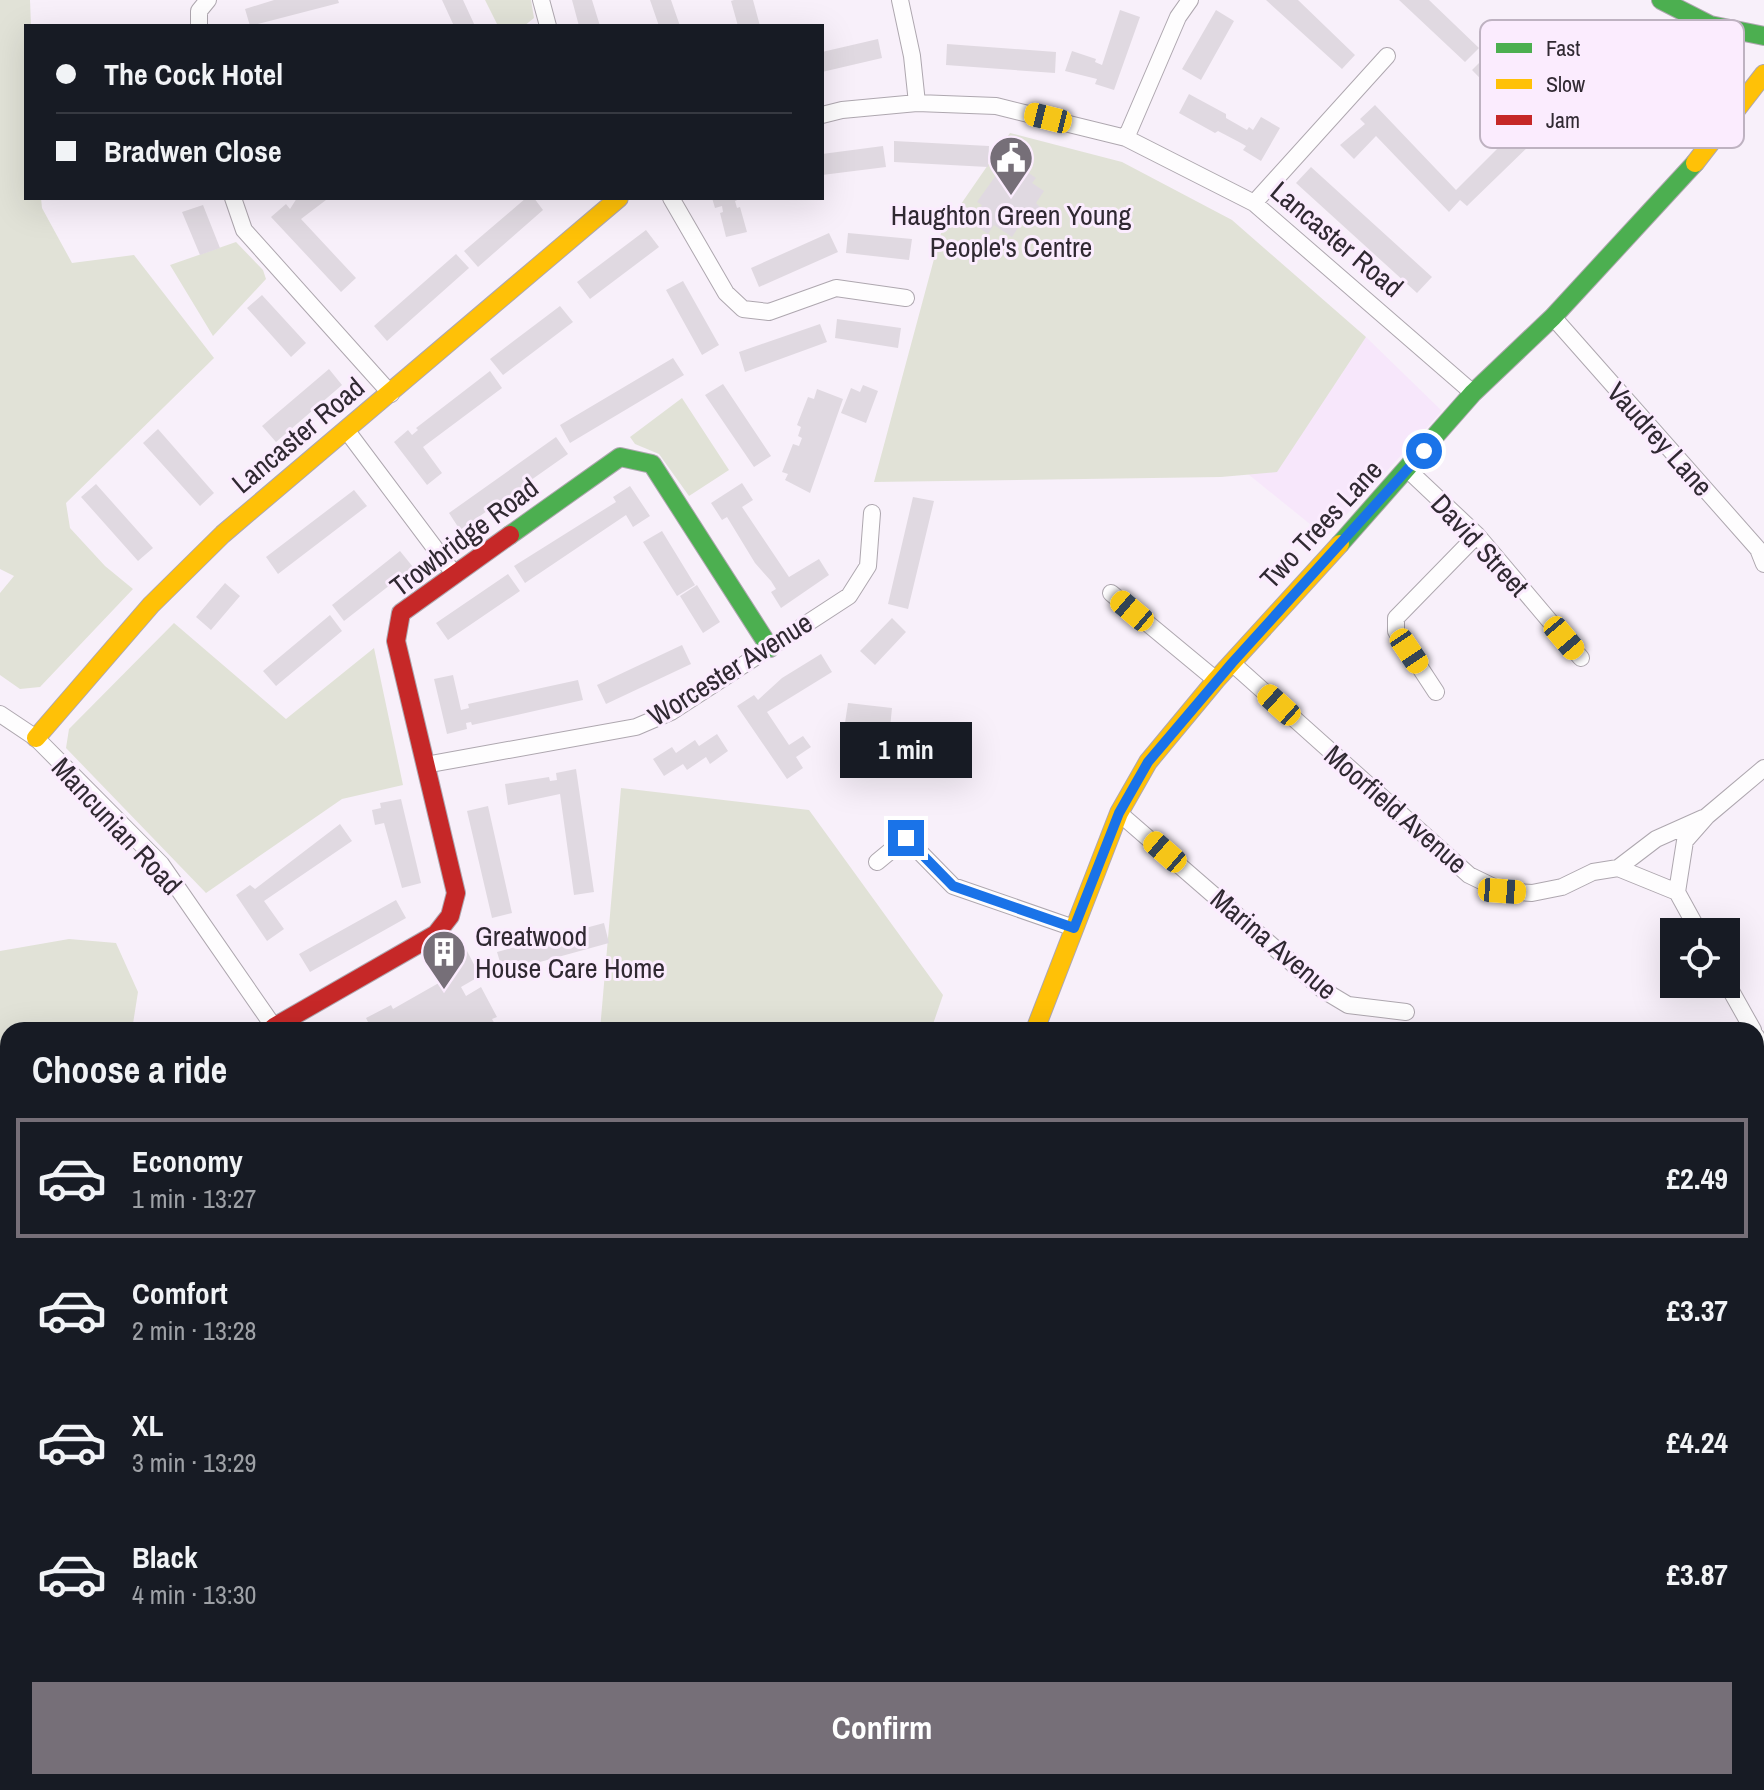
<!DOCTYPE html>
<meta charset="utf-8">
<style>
:root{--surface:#171b24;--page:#242831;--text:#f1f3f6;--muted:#9ea1a6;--line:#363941;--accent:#766f78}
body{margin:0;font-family:"Archivo Narrow",sans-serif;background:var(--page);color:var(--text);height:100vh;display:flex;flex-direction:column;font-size:30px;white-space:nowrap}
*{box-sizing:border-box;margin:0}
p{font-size:26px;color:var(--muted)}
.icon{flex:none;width:44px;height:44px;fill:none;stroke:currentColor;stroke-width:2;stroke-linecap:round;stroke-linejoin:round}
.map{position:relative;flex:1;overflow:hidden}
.side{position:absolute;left:0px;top:1022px;width:1764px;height:768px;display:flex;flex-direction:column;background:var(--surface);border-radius:24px 24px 0 0;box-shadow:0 8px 32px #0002}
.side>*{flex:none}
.top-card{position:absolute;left:24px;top:24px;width:800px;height:176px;border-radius:0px;box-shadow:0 8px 32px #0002;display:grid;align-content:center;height:176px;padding:0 32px;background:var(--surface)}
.buttons{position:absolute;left:1660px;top:918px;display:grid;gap:16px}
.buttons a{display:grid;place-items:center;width:80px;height:80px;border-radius:0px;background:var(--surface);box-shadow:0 8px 32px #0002;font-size:40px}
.end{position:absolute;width:36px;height:36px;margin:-18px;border:10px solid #1a73e8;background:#fff;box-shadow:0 0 0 4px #fff}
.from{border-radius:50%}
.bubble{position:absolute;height:56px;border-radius:0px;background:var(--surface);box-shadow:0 8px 32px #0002;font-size:26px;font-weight:700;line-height:56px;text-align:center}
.car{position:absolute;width:24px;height:48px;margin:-24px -12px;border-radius:10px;box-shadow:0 0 6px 2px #0007;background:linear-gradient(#f5c518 24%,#345 0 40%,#f5c518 0 76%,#345 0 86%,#f5c518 0)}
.top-card b{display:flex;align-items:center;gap:28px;height:76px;font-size:30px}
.top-card b+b{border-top:2px solid var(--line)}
.top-card i{width:20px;height:20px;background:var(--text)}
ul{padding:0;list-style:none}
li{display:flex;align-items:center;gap:24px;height:120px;margin:0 16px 12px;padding:0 16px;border:4px solid transparent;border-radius:0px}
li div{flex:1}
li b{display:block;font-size:30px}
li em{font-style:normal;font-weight:700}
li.selected{border-color:var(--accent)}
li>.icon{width:72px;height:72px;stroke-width:1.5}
h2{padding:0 32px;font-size:36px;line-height:96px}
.action{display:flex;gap:16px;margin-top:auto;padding:16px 32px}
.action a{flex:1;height:92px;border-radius:0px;background:var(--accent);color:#fff;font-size:32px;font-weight:700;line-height:92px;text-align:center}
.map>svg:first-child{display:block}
</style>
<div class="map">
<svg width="1764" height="1790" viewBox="0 0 1764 1790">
<rect width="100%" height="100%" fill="#f8f0fa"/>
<path fill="#f7e7fb" d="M1366 337 1442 411 1326 537 1248 474 1277 471Z"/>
<path fill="#e1e2d7" d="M0 0H30L31 26H26V198H41L42 208 72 263 134 255 214 358 66 503 70 528 105 566 133 589 40 687 20 689 0 675V593L14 576 0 569Z
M485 0H531L534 18 524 26H498Z
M1010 133 1122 162 1232 220 1366 337 1277 472 1221 477 874 482 941 233Z
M236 242 263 270 266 279 213 336 170 265Z
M682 398 729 470 689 496 659 454 635 444 630 437Z
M174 623 286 719 374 648 403 785 342 799 206 893 66 748 69 729Z
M621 788 809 810 943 995 931 1030H600Z
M69 939 116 943 138 992 132 1030H8V1622L0 1623V951Z"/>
<path fill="#e0d9e1" d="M274 0H338L339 3 250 26 245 9Z
M442 0H463L475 26H454Z
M572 0H592L600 26H579Z
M650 0H671L680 26H659Z
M734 0H753L760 26H738L731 1Z
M1266 0H1298L1355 55 1342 69Z
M1399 0H1429L1479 48 1465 62Z
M1120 10 1140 17 1114 90 1095 84 1097 79 1065 71 1072 51 1096 59 1095 62 1102 65Z
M1216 10 1234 21 1201 80 1182 69Z
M878 39 882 58 822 72V52Z
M947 44 1056 52 1055 73 946 65Z
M1485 57 1529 102 1516 115 1472 70Z
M1189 94 1226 114V118L1247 130 1249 127 1253 130 1261 117 1280 128 1261 161 1243 150 1246 146 1239 142 1218 131 1215 133 1179 113Z
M1375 105 1456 190 1517 129 1531 144 1467 206 1460 200 1449 212 1376 136 1354 159 1340 145 1365 124 1360 119Z
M894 141 989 146 988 167 894 162Z
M883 146 886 167 822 175V154Z
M1014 163 1036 178 1032 183 1044 191 1036 203 1040 207 1032 218 1027 214 1012 237 994 225 988 234 971 222 982 205 977 202 999 171 1006 175Z
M1311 167 1432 277 1417 293 1296 183Z
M297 198 326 200 301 219 356 278 341 292 271 217 286 204 290 209Z
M526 198H534L543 210 478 267 464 251Z
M712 198H742L735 201 737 208 740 207 747 232 726 237 720 213 723 212 722 206 715 208Z
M203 205 220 248 200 255 182 212Z
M646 230 659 247 590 299 577 282Z
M829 233 838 252 759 287 751 268Z
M848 233 912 239 909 260 846 253Z
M456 254 469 268 387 341 374 326Z
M683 281 719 345 702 355 666 290Z
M262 295 306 343 291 357 247 308Z
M560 306 573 322 503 375 490 359Z
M837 319 901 328 898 348 835 338Z
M820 324 827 342 745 372 739 352Z
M673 358 684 375 570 443 560 425Z
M329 369 342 385 276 442 262 426Z
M490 371 502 388 423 447 442 473 427 485 394 442 408 430 412 435 418 430 416 428Z
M723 384 771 456 754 467 705 395Z
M863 385 878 391 866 423 841 413 851 388 860 392Z
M817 389 843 399 810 493 785 480 788 474 782 472 793 444 799 446 802 438 798 436 801 427 797 425 808 397 814 399Z
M158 429 214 493 200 506 143 443Z
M556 437 568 454 460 530 449 513Z
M742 483 753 500 742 507 789 577 819 559 829 575 781 608 771 592 776 589 771 581 755 563 727 517 722 520 711 503Z
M96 484 153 548 138 561 81 497Z
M630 486 650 516 633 527 626 515 525 583 514 566 616 502 613 497Z
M354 490 367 506 278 574 266 557Z
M913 497 934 501 908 609 888 604Z
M662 531 695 585 677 596 643 542Z
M400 551 413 567 344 621 332 605Z
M508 574 520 591 448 640 436 623Z
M225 583 240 596 211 630 196 617Z
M697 585 720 622 703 633 680 596Z
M330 615 342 631 276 686 263 671Z
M892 618 906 632 875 665 860 651Z
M682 645 691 664 606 704 597 685Z
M821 654 832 672 767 712 789 745 803 736 811 747 796 757 803 768 787 779 737 706 754 695 758 700 782 678Z
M453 675 461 710 469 708 468 704 578 680 583 700 472 725 471 722 466 723 467 729 447 734 434 679Z
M848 703 892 708 890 728 845 723Z
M717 734 728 751 710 764 706 757 687 770 683 764 664 776 653 759 672 747 676 753 695 740 699 746Z
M576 769 594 892 574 895 560 794 508 805 505 784 549 777 550 781 557 780 556 773Z
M401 799 421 883 402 888 384 823 375 825 372 810 381 808 380 803Z
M488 806 512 913 492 918 467 811Z
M340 824 352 841 264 901 284 929 267 941 236 895 250 885 255 889Z
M396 900 406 918 310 972 299 954Z
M604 923 609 943 503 972 497 952Z
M467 951 480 976 461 987 466 996 481 987 497 1017 492 1019 496 1026 490 1030H372L366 1018 391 1005 393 1009 444 980 437 968Z"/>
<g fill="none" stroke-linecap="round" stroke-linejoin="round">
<g stroke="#aea7af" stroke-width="18">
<path id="street" d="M541 0 548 26
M900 0 912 56 917 103
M199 26V11L208 0
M1710 26C1729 62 1745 74 1727 115
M822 115 842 110 917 103 996 106 1126 138 1254 203 1473 393
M1126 138 1178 17 1190 0
M233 198 244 230 391 394
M671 198 726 293 743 309 769 312 836 288 906 298
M1254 203 1387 56
M1553 317 1758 549 1764 564
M347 431 455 575
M1408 470 1477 535 1581 658
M1111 593 1216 680
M1232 663 1469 875 1502 891 1532 893 1562 887 1593 872 1618 868 1677 892 1699 932
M1436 692 1396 631V618L1477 535
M0 714 36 738 161 864 276 1030
M425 765 636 727 671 712 849 596 868 566 872 513
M1119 813 1323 990 1348 1005 1406 1012
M877 862 906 838 953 886 1074 928
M1618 868 1656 839 1703 818
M1677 892 1685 841 1707 816 1764 768
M1726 982 1753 1030
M1756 1036 1764 1051
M1756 1233 1764 1227
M1756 1471 1764 1465
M0 1739H8
M133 1782 151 1790
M723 1790 726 1782"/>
</g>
<g stroke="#aea7af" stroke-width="20">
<path id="fast" d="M1661 0 1710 25 1764 36
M510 535 620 457 652 464 770 648
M1340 544 1473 393 1553 317 1695 163"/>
</g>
<g stroke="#aea7af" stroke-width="20">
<path id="slow" d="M1695 163 1764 74
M36 738 151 605 223 534 619 198
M1035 1030 1119 813 1148 762 1216 680 1340 544"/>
</g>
<g stroke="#aea7af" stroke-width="20">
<path id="jam" d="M274 1027 436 934 450 916 456 893 396 641 401 613 510 535"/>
</g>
<use href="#street" stroke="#fefdfe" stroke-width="16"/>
<use href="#fast" stroke="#4caf50" stroke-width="18"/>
<use href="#slow" stroke="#ffc107" stroke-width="18"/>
<use href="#jam" stroke="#c62828" stroke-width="18"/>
</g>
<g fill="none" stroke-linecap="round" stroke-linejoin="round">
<path stroke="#1a73e8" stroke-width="10" d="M906 838 953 886 1074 928 1119 813 1148 762 1232 663 1424 451"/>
</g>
<defs>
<g id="civic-pin" transform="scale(2.3)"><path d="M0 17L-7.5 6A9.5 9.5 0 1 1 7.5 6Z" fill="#766f78" stroke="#fbecfe"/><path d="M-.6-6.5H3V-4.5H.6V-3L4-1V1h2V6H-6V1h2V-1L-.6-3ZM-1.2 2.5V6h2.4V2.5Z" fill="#fff"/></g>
<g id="building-pin" transform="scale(2.3)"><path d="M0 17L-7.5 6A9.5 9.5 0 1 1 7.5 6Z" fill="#766f78" stroke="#fbecfe"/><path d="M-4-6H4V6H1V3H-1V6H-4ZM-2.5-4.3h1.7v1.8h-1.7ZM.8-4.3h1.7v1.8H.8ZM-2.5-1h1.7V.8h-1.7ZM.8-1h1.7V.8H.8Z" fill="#fff"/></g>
</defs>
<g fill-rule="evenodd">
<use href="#civic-pin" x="1011" y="158"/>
<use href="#building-pin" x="444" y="952"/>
</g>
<g text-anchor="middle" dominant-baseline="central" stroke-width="6" stroke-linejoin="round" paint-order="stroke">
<g font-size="28" fill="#302932" stroke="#fbecfe">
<text x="1011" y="215">Haughton Green Young<tspan x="1011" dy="32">People's Centre</tspan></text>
<text x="475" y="936" text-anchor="start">Greatwood<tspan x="475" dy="32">House Care Home</tspan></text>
</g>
<g font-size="28" fill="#302932" stroke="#fbecfe">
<text transform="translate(1337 239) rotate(40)">Lancaster Road</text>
<text transform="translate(298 435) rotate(-40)">Lancaster Road</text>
<text transform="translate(1660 439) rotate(48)">Vaudrey Lane</text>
<text transform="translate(1321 524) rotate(-47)">Two Trees Lane</text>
<text transform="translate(464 537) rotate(-37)">Trowbridge Road</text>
<text transform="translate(1480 545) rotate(47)">David Street</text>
<text transform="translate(730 669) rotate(-32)">Worcester Avenue</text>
<text transform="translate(1396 809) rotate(41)">Moorfield Avenue</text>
<text transform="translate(117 826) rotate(47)">Mancunian Road</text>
<text transform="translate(1274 944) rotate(40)">Marina Avenue</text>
</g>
</g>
<rect x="1480" y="20" width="264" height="128" rx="12" fill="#fbecfe" stroke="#beb2c1" stroke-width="2"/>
<rect x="1496" y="43" width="36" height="10" fill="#4caf50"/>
<rect x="1496" y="79" width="36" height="10" fill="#ffc107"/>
<rect x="1496" y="115" width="36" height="10" fill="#c62828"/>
<g font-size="22" fill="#302932">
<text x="1546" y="56">Fast</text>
<text x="1546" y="92">Slow</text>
<text x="1546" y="128">Jam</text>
</g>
</svg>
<div class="buttons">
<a><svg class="icon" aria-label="locate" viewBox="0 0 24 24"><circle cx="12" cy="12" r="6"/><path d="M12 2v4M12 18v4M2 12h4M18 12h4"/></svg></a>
</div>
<i class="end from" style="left:1424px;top:451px"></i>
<i class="end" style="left:906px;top:838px"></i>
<div class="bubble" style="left:840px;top:722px;width:132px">1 min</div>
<i class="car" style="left:1048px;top:118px;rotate:284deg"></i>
<i class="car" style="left:1132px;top:611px;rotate:310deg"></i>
<i class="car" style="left:1564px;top:638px;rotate:140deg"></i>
<i class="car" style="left:1409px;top:651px;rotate:146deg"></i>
<i class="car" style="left:1279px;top:705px;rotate:312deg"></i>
<i class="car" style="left:1165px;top:852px;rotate:311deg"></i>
<i class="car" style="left:1502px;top:891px;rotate:94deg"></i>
<div class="top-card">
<b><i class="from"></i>The Cock Hotel</b>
<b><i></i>Bradwen Close</b>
</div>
<section class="side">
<h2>Choose a ride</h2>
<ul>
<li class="selected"><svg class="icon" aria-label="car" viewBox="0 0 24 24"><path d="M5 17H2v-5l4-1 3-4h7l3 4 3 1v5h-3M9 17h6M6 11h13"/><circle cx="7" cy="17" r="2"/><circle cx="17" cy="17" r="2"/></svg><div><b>Economy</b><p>1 min · 13:27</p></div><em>£2.49</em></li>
<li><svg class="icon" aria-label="car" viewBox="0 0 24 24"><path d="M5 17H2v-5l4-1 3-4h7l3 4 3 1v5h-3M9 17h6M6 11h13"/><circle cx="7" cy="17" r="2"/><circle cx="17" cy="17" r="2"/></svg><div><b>Comfort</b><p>2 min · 13:28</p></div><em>£3.37</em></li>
<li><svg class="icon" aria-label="car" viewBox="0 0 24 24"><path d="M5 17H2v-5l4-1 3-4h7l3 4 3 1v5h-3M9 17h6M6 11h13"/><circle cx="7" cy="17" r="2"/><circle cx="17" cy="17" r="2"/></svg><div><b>XL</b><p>3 min · 13:29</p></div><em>£4.24</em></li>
<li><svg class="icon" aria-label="car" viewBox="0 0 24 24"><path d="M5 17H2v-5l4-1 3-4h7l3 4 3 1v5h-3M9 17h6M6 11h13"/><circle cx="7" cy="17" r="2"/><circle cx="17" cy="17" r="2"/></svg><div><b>Black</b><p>4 min · 13:30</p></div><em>£3.87</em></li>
</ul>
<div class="action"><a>Confirm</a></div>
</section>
</div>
